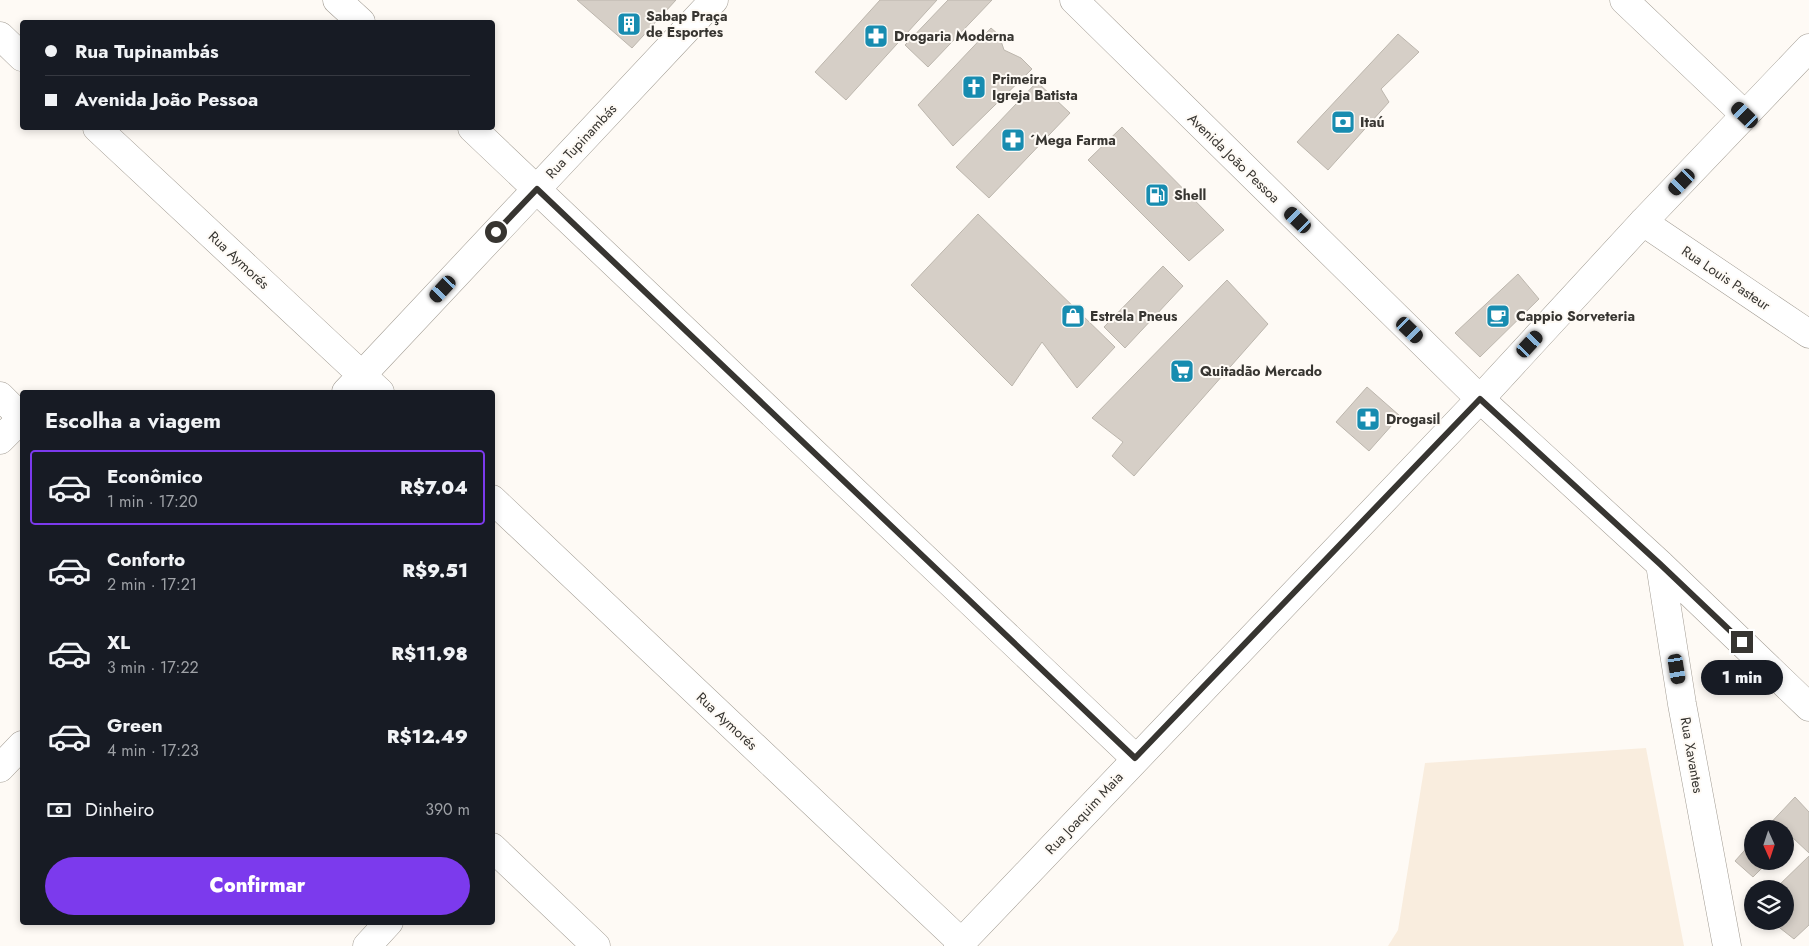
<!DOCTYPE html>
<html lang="pt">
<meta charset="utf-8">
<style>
:root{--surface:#171b24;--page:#242831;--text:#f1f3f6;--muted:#9ea1a6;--line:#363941;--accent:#7c3aed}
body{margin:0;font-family:Jost,sans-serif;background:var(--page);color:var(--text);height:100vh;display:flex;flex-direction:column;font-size:19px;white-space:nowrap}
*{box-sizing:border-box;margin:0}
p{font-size:16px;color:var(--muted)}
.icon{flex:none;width:28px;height:28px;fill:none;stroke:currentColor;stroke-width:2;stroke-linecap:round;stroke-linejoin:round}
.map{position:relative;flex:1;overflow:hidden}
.details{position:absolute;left:20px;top:390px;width:475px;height:535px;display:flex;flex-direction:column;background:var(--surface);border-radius:5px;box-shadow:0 2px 8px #0003}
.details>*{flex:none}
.hud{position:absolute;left:20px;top:20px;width:475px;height:110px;border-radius:5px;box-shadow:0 2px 8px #0003;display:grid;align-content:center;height:110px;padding:0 25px;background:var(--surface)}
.needle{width:32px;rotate:177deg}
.controls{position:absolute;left:1744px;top:820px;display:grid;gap:10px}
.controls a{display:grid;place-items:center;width:50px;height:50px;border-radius:50%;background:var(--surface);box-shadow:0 2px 8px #0003;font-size:25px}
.end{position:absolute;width:22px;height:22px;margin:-11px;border:6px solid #373531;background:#fff;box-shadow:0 0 0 2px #fff}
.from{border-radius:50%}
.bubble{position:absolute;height:35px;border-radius:18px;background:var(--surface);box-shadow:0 2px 8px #0003;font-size:16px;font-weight:800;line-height:35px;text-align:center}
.car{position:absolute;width:15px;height:30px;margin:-15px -8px;border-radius:6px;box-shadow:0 0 4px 1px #0007;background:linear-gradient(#222 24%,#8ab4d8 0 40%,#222 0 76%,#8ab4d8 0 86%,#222 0)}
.hud b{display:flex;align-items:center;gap:18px;height:48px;font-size:19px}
.hud b+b{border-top:1px solid var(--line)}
.hud i{width:12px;height:12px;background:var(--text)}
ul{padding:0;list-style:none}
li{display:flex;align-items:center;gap:15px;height:75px;margin:0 10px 8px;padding:0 15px;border:2px solid transparent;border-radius:5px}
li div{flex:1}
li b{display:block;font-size:19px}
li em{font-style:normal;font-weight:800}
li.current{border-color:var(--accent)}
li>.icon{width:45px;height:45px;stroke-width:1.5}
h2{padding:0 25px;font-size:22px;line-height:60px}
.pay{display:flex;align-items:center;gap:12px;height:55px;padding:0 25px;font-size:19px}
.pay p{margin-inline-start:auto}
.action{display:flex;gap:10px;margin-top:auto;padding:10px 25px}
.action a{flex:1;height:58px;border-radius:30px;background:var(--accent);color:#fff;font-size:20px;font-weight:800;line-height:58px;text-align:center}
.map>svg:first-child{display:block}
</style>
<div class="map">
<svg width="1809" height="946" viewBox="0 0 1809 946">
<rect width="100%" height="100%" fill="#fefaf5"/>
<path fill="#f9edde" d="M1646 748 1684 946H1388L1398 930 1425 763Z"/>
<path fill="#d6cfc7" stroke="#bcb6ad" d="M577 0H676L632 48Z
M880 0H937L846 100 815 72Z
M948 0H992L928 67 905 45Z
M991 28 999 35 1004 50 1021 58 1032 69 953 146 918 105Z
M1398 34 1419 52 1381 89 1389 102 1328 170 1297 142Z
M1037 82 1070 113 989 198 956 167Z
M1122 127 1224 230 1189 261 1088 160Z
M978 214 1115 347 1077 388 1042 342 1012 386 911 285Z
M1163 266 1183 286 1125 348 1104 327Z
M1518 274 1539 299 1480 357 1455 333Z
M1227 280 1268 324 1134 476 1112 456 1123 442 1092 418Z
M1367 387 1400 416 1369 451 1336 422Z
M1795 797 1809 812V853L1792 837 1785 844V829H1765Z
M1752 842V861H1769L1753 877 1735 861Z
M1809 856V925L1794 939 1771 921H1785V889H1775Z"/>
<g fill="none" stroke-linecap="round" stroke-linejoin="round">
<g stroke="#a19b92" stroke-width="29">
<path id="street" d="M337 0 361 22
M1624 0 1745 115
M0 36 22 57
M97 128 380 392
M472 128 1135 758
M1643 222 1809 334
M346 392 714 0
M0 396 22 418
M0 440 22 418
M492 499 961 942
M0 768 22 745
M492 847 596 946
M367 946 389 922"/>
</g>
<g stroke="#a19b92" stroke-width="29">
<path id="secondary" d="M1074 0 1480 399 1660 564 1809 707
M1660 564 1682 704 1727 946
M958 946 1480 399 1643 222 1809 48"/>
</g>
<use href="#street" stroke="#fff" stroke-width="28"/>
<use href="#secondary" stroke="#fff" stroke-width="28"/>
</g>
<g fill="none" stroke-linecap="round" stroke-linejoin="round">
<path stroke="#373531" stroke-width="6" d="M496 232 537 189 1135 758 1480 399 1660 564 1742 642"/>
</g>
<defs>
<g id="building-square" transform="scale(1.25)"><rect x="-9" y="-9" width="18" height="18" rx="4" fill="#178cb0" stroke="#fefaf5"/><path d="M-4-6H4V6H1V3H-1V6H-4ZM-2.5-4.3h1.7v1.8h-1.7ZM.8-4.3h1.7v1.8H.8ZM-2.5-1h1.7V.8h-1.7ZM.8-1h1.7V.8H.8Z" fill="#fff"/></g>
<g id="pharmacy-square" transform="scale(1.25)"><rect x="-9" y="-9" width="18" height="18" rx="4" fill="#178cb0" stroke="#fefaf5"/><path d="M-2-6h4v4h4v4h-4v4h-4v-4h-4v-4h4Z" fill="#fff"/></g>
<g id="church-square" transform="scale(1.25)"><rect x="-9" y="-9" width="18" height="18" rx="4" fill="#178cb0" stroke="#fefaf5"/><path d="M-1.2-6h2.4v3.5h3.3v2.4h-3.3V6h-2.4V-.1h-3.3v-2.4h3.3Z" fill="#fff"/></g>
<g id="bank-square" transform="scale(1.25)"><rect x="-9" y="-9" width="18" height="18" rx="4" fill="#178cb0" stroke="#fefaf5"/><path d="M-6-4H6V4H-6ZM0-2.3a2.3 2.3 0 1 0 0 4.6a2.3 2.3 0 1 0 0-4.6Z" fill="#fff"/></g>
<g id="fuel-square" transform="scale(1.25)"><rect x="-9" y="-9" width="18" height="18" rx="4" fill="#178cb0" stroke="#fefaf5"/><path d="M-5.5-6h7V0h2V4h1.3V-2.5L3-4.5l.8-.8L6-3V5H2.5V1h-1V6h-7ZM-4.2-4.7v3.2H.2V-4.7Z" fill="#fff"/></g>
<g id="shop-square" transform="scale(1.25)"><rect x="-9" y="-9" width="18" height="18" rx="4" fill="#178cb0" stroke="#fefaf5"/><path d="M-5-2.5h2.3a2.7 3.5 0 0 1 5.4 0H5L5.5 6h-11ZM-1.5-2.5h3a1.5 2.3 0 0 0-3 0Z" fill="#fff"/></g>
<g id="cafe-square" transform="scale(1.25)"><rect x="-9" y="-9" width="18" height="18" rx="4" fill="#178cb0" stroke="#fefaf5"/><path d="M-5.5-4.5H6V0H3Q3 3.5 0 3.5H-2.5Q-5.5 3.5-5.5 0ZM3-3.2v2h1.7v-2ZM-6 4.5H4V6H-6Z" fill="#fff"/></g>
<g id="supermarket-square" transform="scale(1.25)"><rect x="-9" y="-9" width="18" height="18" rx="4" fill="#178cb0" stroke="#fefaf5"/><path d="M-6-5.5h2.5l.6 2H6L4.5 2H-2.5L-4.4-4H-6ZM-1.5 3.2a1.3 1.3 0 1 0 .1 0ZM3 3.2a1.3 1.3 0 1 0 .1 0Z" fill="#fff"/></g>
</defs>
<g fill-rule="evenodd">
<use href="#building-square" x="629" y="24"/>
<use href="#pharmacy-square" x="876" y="36"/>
<use href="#church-square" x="974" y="87"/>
<use href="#bank-square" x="1343" y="122"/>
<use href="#pharmacy-square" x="1013" y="140"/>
<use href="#fuel-square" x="1157" y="195"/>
<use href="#shop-square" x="1073" y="316"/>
<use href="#cafe-square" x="1498" y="316"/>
<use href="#supermarket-square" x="1182" y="371"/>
<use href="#pharmacy-square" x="1368" y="419"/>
</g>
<g text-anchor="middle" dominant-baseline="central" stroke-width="4" stroke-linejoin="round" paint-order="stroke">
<g font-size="14" font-weight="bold" fill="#373531" stroke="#fefaf5" text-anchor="start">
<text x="646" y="16">Sabap Praça<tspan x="646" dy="16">de Esportes</tspan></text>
<text x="894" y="36">Drogaria Moderna</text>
<text x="992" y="79">Primeira<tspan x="992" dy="16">Igreja Batista</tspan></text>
<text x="1360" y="122">Itaú</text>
<text x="1030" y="140">´Mega Farma</text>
<text x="1174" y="195">Shell</text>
<text x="1090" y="316">Estrela Pneus</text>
<text x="1516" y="316">Cappio Sorveteria</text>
<text x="1200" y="371">Quitadão Mercado</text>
<text x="1386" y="419">Drogasil</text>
</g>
<g font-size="14" fill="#373531" stroke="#fefaf5">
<text transform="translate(581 141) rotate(-47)">Rua Tupinambás</text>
<text transform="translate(1234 158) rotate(44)">Avenida João Pessoa</text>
<text transform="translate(239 260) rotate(43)">Rua Aymorés</text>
<text transform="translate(1726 278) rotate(34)">Rua Louis Pasteur</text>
<text transform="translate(727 721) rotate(43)">Rua Aymorés</text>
<text transform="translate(1692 755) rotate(80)">Rua Xavantes</text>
<text transform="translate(1084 813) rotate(-47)">Rua Joaquim Maia</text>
</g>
</g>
</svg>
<div class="controls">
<a><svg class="needle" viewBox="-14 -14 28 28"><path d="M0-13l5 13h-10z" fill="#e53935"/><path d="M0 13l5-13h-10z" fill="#9ea1a6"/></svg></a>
<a><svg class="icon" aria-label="layers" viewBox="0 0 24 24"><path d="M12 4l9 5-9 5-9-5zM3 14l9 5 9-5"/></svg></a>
</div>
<i class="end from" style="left:496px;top:232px"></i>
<i class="end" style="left:1742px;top:642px"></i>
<div class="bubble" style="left:1701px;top:660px;width:82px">1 min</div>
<i class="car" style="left:1745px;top:115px;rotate:314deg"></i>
<i class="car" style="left:1682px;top:182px;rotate:224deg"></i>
<i class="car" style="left:1298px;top:220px;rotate:314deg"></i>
<i class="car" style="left:443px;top:289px;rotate:223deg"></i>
<i class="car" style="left:1410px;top:330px;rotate:134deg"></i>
<i class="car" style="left:1530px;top:344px;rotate:43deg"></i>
<i class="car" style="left:1677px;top:669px;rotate:171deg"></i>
<div class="hud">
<b><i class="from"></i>Rua Tupinambás</b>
<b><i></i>Avenida João Pessoa</b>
</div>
<section class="details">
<h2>Escolha a viagem</h2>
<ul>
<li class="current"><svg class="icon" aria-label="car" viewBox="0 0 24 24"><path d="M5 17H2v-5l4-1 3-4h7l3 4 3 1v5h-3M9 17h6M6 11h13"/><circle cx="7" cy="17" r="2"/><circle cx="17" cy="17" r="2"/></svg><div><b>Econômico</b><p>1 min · 17:20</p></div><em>R$7.04</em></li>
<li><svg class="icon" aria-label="car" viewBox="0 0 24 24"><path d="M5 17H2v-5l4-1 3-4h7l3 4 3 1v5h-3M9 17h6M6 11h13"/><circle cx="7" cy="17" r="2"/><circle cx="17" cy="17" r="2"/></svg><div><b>Conforto</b><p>2 min · 17:21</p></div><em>R$9.51</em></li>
<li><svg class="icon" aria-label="car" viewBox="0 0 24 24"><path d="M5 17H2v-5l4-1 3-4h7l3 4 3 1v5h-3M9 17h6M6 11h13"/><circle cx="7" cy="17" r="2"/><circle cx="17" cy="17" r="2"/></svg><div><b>XL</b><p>3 min · 17:22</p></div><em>R$11.98</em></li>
<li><svg class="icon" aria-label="car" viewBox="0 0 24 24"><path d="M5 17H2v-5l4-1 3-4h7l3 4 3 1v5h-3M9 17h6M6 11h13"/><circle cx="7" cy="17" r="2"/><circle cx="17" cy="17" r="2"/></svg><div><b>Green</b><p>4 min · 17:23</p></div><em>R$12.49</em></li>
</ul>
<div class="pay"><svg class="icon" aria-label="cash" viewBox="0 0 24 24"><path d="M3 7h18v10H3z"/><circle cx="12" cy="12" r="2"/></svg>Dinheiro<p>390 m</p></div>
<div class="action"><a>Confirmar</a></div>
</section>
</div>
